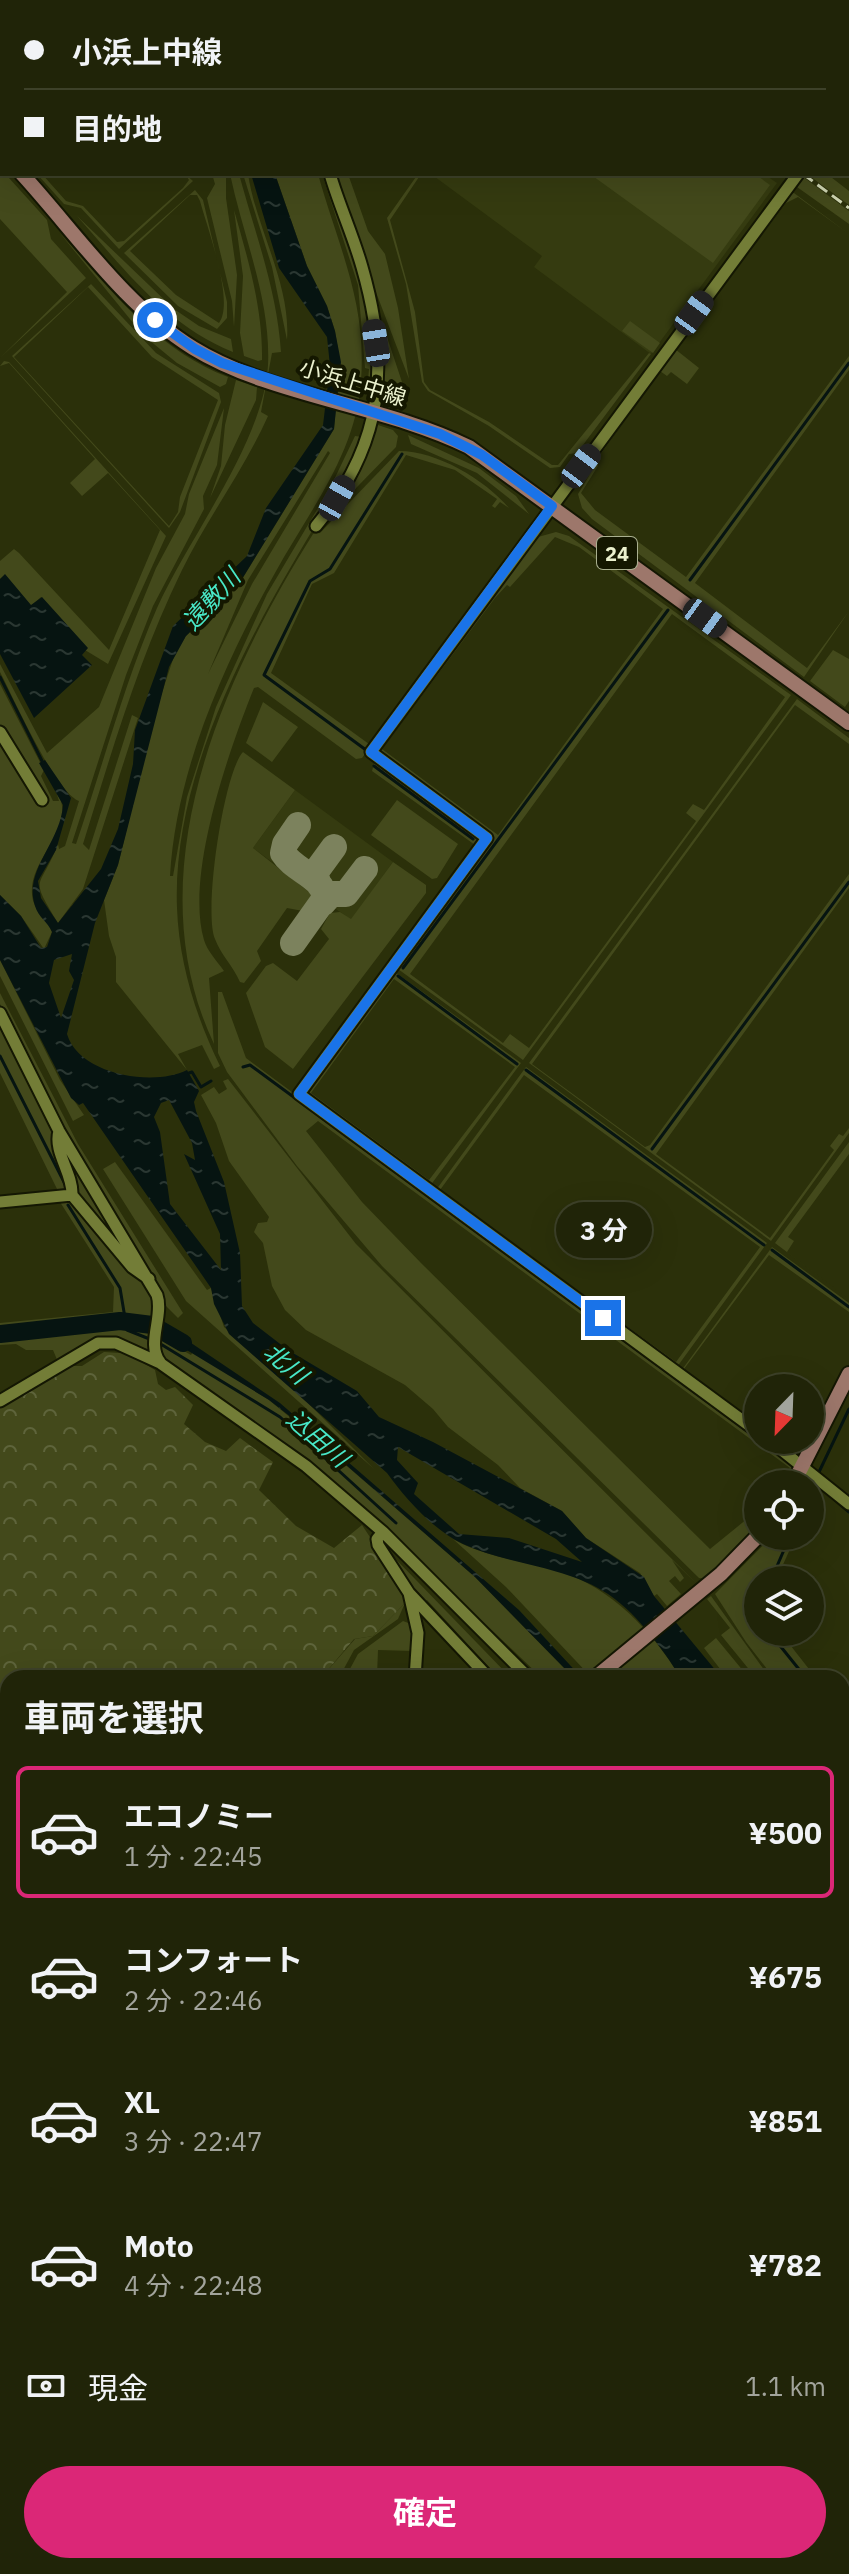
<!DOCTYPE html>
<html lang="ja">
<meta charset="utf-8">
<style>
:root{--surface:#202408;--page:#282c12;--text:#f1f3f6;--muted:#a2a49c;--line:#3d4129;--accent:#db2777}
body{margin:0;font-family:"IBM Plex Sans","Noto Sans JP",sans-serif;background:var(--page);color:var(--text);height:100vh;display:flex;flex-direction:column;font-size:30px;white-space:nowrap}
*{box-sizing:border-box;margin:0}
p{font-size:26px;color:var(--muted)}
.icon{flex:none;width:44px;height:44px;fill:none;stroke:currentColor;stroke-width:2;stroke-linecap:round;stroke-linejoin:round}
.map{position:relative;flex:1;overflow:hidden}
.sheet{position:absolute;left:0px;top:1670px;width:850px;height:904px;display:flex;flex-direction:column;background:var(--surface);border-radius:24px 24px 0 0;box-shadow:0 8px 32px #0002,0 0 0 2px var(--line)}
.sheet>*{flex:none}
.hud{position:absolute;left:0px;top:0px;width:850px;height:176px;box-shadow:0 8px 32px #0002,0 0 0 2px var(--line);display:grid;align-content:center;height:176px;padding:0 24px;background:var(--surface)}
.needle{width:52px;rotate:203deg}
.tools{position:absolute;left:744px;top:1374px;display:grid;gap:16px}
.tools a{display:grid;place-items:center;width:80px;height:80px;border-radius:50%;background:var(--surface);box-shadow:0 8px 32px #0002,0 0 0 2px var(--line);font-size:40px}
.end{position:absolute;width:36px;height:36px;margin:-18px;border:10px solid #1a73e8;background:#fff;box-shadow:0 0 0 4px #fff}
.from{border-radius:50%}
.bubble{position:absolute;height:56px;border-radius:28px;background:var(--surface);box-shadow:0 8px 32px #0002,0 0 0 2px var(--line);font-size:26px;font-weight:700;line-height:56px;text-align:center}
.car{position:absolute;width:24px;height:48px;margin:-24px -12px;border-radius:10px;box-shadow:0 0 6px 2px #0007;background:linear-gradient(#222 24%,#8ab4d8 0 40%,#222 0 76%,#8ab4d8 0 86%,#222 0)}
.hud b{display:flex;align-items:center;gap:28px;height:76px;font-size:30px}
.hud b+b{border-top:2px solid var(--line)}
.hud i{width:20px;height:20px;background:var(--text)}
ul{padding:0;list-style:none}
li{display:flex;align-items:center;gap:24px;height:132px;margin:0 16px 12px;padding:0 8px;border:4px solid transparent;border-radius:12px}
li div{flex:1}
li b{display:block;font-size:30px}
li em{font-style:normal;font-weight:700}
li.on{border-color:var(--accent)}
li>.icon{width:72px;height:72px;stroke-width:1.5}
h2{padding:0 24px;font-size:36px;line-height:96px}
.pay{display:flex;align-items:center;gap:20px;height:88px;padding:0 24px;font-size:30px}
.pay p{margin-inline-start:auto}
.primary-button{display:flex;gap:16px;margin-top:auto;padding:16px 24px}
.primary-button a{flex:1;height:92px;border-radius:48px;background:var(--accent);color:#fff;font-size:32px;font-weight:700;line-height:92px;text-align:center}
.map>svg:first-child{display:block}
</style>
<div class="map">
<svg width="849" height="2574" viewBox="0 0 849 2574">
<defs>
<pattern id="forest-crowns" width="20" height="18" patternUnits="userSpaceOnUse" patternTransform="scale(2)"><rect width="20" height="18" fill="#43491b"/><path d="M2 6a3 3 0 1 1 6 0M12 15a3 3 0 1 1 6 0" fill="none" stroke="#5e643b"/></pattern>
<pattern id="water-ripples" width="26" height="14" patternUnits="userSpaceOnUse" patternTransform="scale(2)"><rect width="26" height="14" fill="#061411"/><path d="M2 4q2-2 4 0t4 0M15 11q2-2 4 0t4 0" fill="none" stroke="#2a3732"/></pattern>
</defs>
<rect width="100%" height="100%" fill="#2b300a"/>
<path fill="#353b10" d="M431 174H764L777 183 651 354 534 267 542 256Z
M295 790 393 862 351 920 253 848Z"/>
<path fill="#43491b" fill-rule="evenodd" d="M0 168 47 220 51 239 86 278 0 358 67 292 0 219Z
M37 174H42L66 201 83 206 117 242 124 241 183 188 189 180 185 174 193 181 119 249 81 208 64 204Z
M212 174H226V198L237 275 234 327 232 301 207 198 215 184Z
M230 174H239C255 233 277 290 281 352L272 353 261 412 268 416C244 470 208 517 182 570 139 658 112 751 83 844L89 850 132 715 138 718 83 889 58 923C28 874 40 891 58 844L59 849 65 846 79 801C55 792 14 699 0 672V664L47 753 99 707 156 568 185 514 189 494 224 408 217 465 203 496 204 509 153 606 126 675 72 843 76 844C103 765 124 684 157 608 189 537 264 441 268 365 271 300 243 236 230 174Z
M243 174H248C256 228 291 284 287 340L272 267Z
M275 174H318C338 246 367 302 361 381 356 454 309 511 275 573 224 663 176 771 170 876H173L187 797 216 707 267 594 331 486 355 436 362 437 357 457C279 585 171 751 177 908 179 963 196 1017 220 1066L214 1069 202 1045 178 1054 187 1070 116 982V957L109 936 104 900 118 865 153 720 175 653 186 636 239 584 334 429 340 362 335 331 327 306 307 266ZM328 451 330 453 252 584 208 674 248 580Z
M322 174H328C355 256 373 311 373 399L370 397 373 382 368 381 369 369 365 368 358 285Z
M331 174H348L368 231 385 254 398 308 409 379Z
M418 174H421L390 220 415 312 424 382 430 390 489 422 552 465H558L649 353 651 354 577 453 569 454 560 467 550 468 489 426 428 391 422 382 406 284 387 218Z
M590 174H755L770 185 713 263Z
M807 174H827L849 191V205Z
M802 176 849 211V224L797 187Z
M195 190 203 200 227 302V318L217 329 178 306 124 253ZM190 195H197L200 201C207 227 235 302 219 323L176 295 130 251Z
M794 193 849 234 798 197 786 203 675 349 699 368 687 384 671 372 667 376 660 371 595 462 598 466 581 493 595 510 686 577 849 356V370L695 583 807 668 849 611 804 677 592 519 582 508 578 494 595 466 592 464 789 194Z
M234 210C248 259 263 309 262 360L258 361 244 356 240 333 243 276Z
M77 216 174 309 199 326 231 339 233 352C166 325 124 269 77 216Z
M59 232C109 288 155 349 228 377L226 384 220 387 177 363 143 335Z
M91 284 156 353 219 393 221 402 180 512 169 528 12 356ZM88 287 152 357 218 400 180 497 178 512 169 526 14 357Z
M375 301 406 394 399 406 381 401Z
M630 321 660 343 653 353 622 331Z
M4 361 9 362 166 536 108 664 85 650 87 648 41 597 31 606 5 575 0 579V561L14 549 19 553 109 650 160 530 108 473 82 496 70 483 95 459 9 363 0 366Z
M236 380 257 387 256 400 210 498 221 466 225 425Z
M375 424 393 430 398 436 396 447 324 521Z
M408 435 479 468 516 496 529 514 477 473 411 444Z
M399 451C437 451 484 479 509 508L500 502 495 508 492 506 497 499 455 470 406 455 334 573 312 584 271 673 369 744 513 548 362 758 356 759 258 687 254 688C229 750 185 875 204 940 207 951 218 962 224 971L209 978 214 1044C134 875 221 681 313 534L320 533Z
M556 532 569 536 791 695 523 1060 398 969 493 837 380 753 379 749 538 537ZM555 537 579 547 663 609 498 835 382 749 495 598 507 585 510 587ZM672 614 785 697 704 810 693 804 686 813 696 821 529 1048 510 1034 503 1043 410 974Z
M833 650 849 659V701L845 707 810 681Z
M0 684 44 770 41 776 53 801H59L55 788C81 827 29 856 32 894 33 911 47 918 52 932L44 949 21 916 0 895V735L24 768 11 737 0 727Z
M797 699 849 738V744L795 705 532 1064 645 1147 650 1145 849 874V888L656 1154 770 1238 834 1150 830 1146 839 1134 843 1136 849 1128V1133L771 1241 529 1063Z
M263 702 298 727 272 762 246 743Z
M243 752 295 790 253 848 313 895 303 911 287 908 257 951 261 961 244 983 240 982C233 966 221 955 215 939 203 911 224 772 243 752Z
M375 760 478 836 475 845 372 771Z
M397 800 458 844 437 878 432 879 371 835Z
M393 862 426 885V893L293 1069 265 1047 246 993 266 966 273 963 297 981 329 939 321 929 330 913 340 912 351 919Z
M0 960 60 1080 84 1115 73 1121 0 976Z
M395 972 521 1063 430 1186 309 1093ZM394 979 515 1067 429 1180 311 1093Z
M218 992H222L246 1058 758 1436V1440H764L795 1463 787 1484H779L790 1468 318 1121 306 1131 362 1202 421 1263 710 1549 758 1510V1527L705 1579 699 1578 382 1266 297 1166 227 1072 218 1053Z
M0 993 78 1144 183 1313 178 1318 166 1306 66 1135 0 1004Z
M0 1022 54 1130 68 1185 64 1192 58 1191 0 1073Z
M526 1067 767 1243 677 1367 436 1190ZM524 1075 760 1247 676 1362 440 1190Z
M228 1079 356 1244 698 1585 672 1560 684 1578 680 1582 675 1576 669 1581 681 1594 667 1606 657 1594 654 1596 640 1573 586 1538 562 1511 520 1488 498 1465 448 1427 433 1409 405 1385 306 1330 285 1310 272 1286 263 1243 254 1232 258 1223 267 1222 269 1217 229 1161 216 1123 201 1095 214 1087 219 1094 227 1089 223 1081Z
M60 1140 138 1268 77 1194Z
M849 1142V1154L788 1237 794 1241 787 1252 849 1299 775 1243Z
M115 1162 207 1290 211 1288 224 1327 298 1393 374 1469 186 1301 103 1169Z
M68 1200 148 1286 155 1305 154 1319 127 1315 0 1328V1323L113 1312 114 1287 60 1202 0 1207Z
M772 1247 849 1303V1312L769 1255 684 1369 758 1427 681 1371Z
M113 1326 152 1332 150 1350 120 1341 58 1362 53 1350H26L16 1344 0 1345V1339Z
M161 1338 191 1355 193 1352 269 1400 303 1428 475 1577 565 1669 563 1671 569 1678 560 1673 554 1678H542L353 1498 283 1442 166 1361 159 1350Z
M772 1536H796L776 1580H758V1632H780L816 1678H774L746 1642 715 1594Z
M453 1539C484 1557 525 1561 559 1571 612 1588 652 1631 681 1678H592L506 1587Z
M386 1549 511 1678H499L427 1600 424 1602Z
M711 1596 770 1678H756L721 1635 730 1628 707 1599Z
M405 1603 398 1619 354 1650 341 1674 321 1678 355 1639 373 1636Z
M403 1621 411 1624 414 1632 413 1651 378 1650 377 1676 345 1678 358 1654Z
M716 1638 749 1678H727L704 1648Z
M842 1711 849 1720V1782L842 1772Z
M842 1946 849 1968V2049L842 2037Z"/>
<path fill="url(#forest-crowns)" d="M121 1350 155 1370 158 1384 166 1390 175 1387 193 1405 184 1424 205 1442 226 1451 240 1438 273 1462 259 1490 296 1526 334 1548 362 1525 402 1586 405 1603 373 1636 354 1639 321 1678H8V2566H392L390 2574H0V1404L64 1366H82L104 1352 120 1353Z"/>
<path fill="url(#water-ripples)" fill-rule="evenodd" d="M251 174H275L307 266 327 306 335 331 341 362 334 429 239 584 186 636 169 667 118 865 95 923 67 1034C79 1075 154 1087 187 1070L199 1091 194 1102 196 1111 224 1182 240 1253 242 1306 253 1323 288 1350 357 1391 379 1417 433 1442 562 1511 586 1538 644 1577 654 1596 722 1678H681C662 1648 634 1609 603 1591 560 1565 508 1565 463 1544 433 1530 405 1498 387 1473L229 1334 214 1304 211 1288 83 1103 79 1105 71 1098 0 960V895L21 916 41 948 47 947 52 932C48 922 38 917 35 906 23 870 60 844 63 805L39 763 45 760 71 798 56 850 38 881 41 898 58 923 101 869 118 829 133 764 135 730 173 626 247 556 266 508 323 425 330 366 327 337 279 268ZM72 954 69 971 74 980 61 1018 49 983 54 960ZM169 1100 192 1143 195 1160 184 1154 220 1234 221 1270 170 1204 160 1132 154 1117 161 1103ZM398 1447 556 1539 582 1562 509 1538 459 1534 414 1494 418 1483 397 1460Z
M5 574 31 605 42 597 88 648 82 655 92 665 34 718 0 654V579Z
M163 1324 280 1403 519 1610 582 1678H574L475 1577 292 1418 269 1400 162 1335Z
M842 1861 849 1878V1968L842 1946Z"/>
<g fill="none" stroke-linecap="round" stroke-linejoin="round">
<path stroke="#061411" stroke-width="3" d="M690 580 849 363
M0 677 43 763
M366 750 264 675 310 581 330 569 402 454
M374 766 473 839
M403 968 668 610
M398 976 517 1064
M0 1056 65 1184
M243 1067 250 1065 758 1439
M526 1070 764 1245
M189 1073 192 1072 201 1087 211 1081
M652 1149 849 882
M68 1205 120 1288 127 1330 152 1340
M772 1250 849 1307
M159 1343 280 1417 396 1523
M759 1440 775 1452
M819 1472 849 1409
M810 1492 813 1481
M834 1499 849 1512
M771 1580 790 1536
M758 1609V1617
M769 1632 806 1678
M363 1678H380
M842 1724 849 1733
M842 2326 849 2334
M719 2566 726 2574"/>
<path stroke="#061411" stroke-width="18" d="M0 1334 120 1321 152 1325 183 1343"/>
<path stroke="#7c825d" stroke-width="26" d="M318 882 315 873 334 847
M323 903 331 894H346L365 869
M293 943 325 898C323 876 294 871 283 853L285 844 298 825"/>
<g stroke="#141703" stroke-width="15">
<path id="minor" d="M835 0 838 2
M334 2 335 0
M848 10 849 11
M848 109 849 107
M316 526C383 445 391 367 362 267 353 235 339 205 330 174
M0 732 42 800
M0 1013 59 1131 157 1295C164 1316 146 1344 160 1362
M59 1131C53 1152 73 1173 72 1195L132 1267 149 1279
M0 1202 72 1195
M0 1401 98 1343H116L160 1363 306 1466 383 1532 529 1678
M758 1432 299 1094 487 838 371 752 798 174
M769 1440 849 1504
M383 1532 377 1539 378 1545 409 1593 418 1633 415 1678
M409 1593 489 1678
M842 2180 849 2193
M842 2225 849 2219
M842 2289 849 2283
M842 2516 849 2524
M405 2574 406 2566"/>
</g>
<g stroke="#141703" stroke-width="18">
<path id="major" d="M0 150 2 153
M22 174C75 232 125 306 193 348 271 396 384 405 469 447L849 723
M793 1484 849 1374
M595 1678 721 1574 758 1536
M842 2123 849 2133
M842 2258 849 2252
M481 2574 490 2566"/>
</g>
<use href="#minor" stroke="#737d37" stroke-width="11"/>
<use href="#major" stroke="#9d776b" stroke-width="14"/>
<path stroke="#cdd3b0" stroke-width="3" stroke-dasharray="12 6" stroke-linecap="butt" d="M564 0 567 2
M803 174 849 208"/>
</g>
<g fill="none" stroke-linecap="round" stroke-linejoin="round">
<path stroke="#1a73e8" stroke-width="10" d="M155 320 195 349 222 363 440 434 482 455 552 506 371 752 487 838 299 1094 603 1318"/>
</g>
<g text-anchor="middle" dominant-baseline="central" stroke-width="8" stroke-linejoin="round" paint-order="stroke">
<rect fill="#141700" stroke="#aab090" stroke-width="2" x="597" y="537" width="40" height="32" rx="6"/>
<g font-size="20" font-weight="bold" fill="#ebf1ce">
<text x="617" y="553">24</text>
</g>
<g font-size="22" fill="#ebf1ce" stroke="#141700">
<text transform="translate(353 382) rotate(17)">小浜上中線</text>
</g>
<g font-size="24" font-style="italic" fill="#48e7c7" stroke="#141700">
<text transform="translate(211 599) rotate(-48)">遠敷川</text>
<text transform="translate(286 1363) rotate(40)">北川</text>
<text transform="translate(318 1438) rotate(41)">込田川</text>
</g>
</g>
</svg>
<div class="tools">
<a><svg class="needle" viewBox="-14 -14 28 28"><path d="M0-13l5 13h-10z" fill="#e53935"/><path d="M0 13l5-13h-10z" fill="#a2a49c"/></svg></a>
<a><svg class="icon" aria-label="locate" viewBox="0 0 24 24"><circle cx="12" cy="12" r="6"/><path d="M12 2v4M12 18v4M2 12h4M18 12h4"/></svg></a>
<a><svg class="icon" aria-label="layers" viewBox="0 0 24 24"><path d="M12 4l9 5-9 5-9-5zM3 14l9 5 9-5"/></svg></a>
</div>
<i class="end from" style="left:155px;top:320px"></i>
<i class="end" style="left:603px;top:1318px"></i>
<div class="bubble" style="left:556px;top:1202px;width:96px">3 分</div>
<i class="car" style="left:694px;top:313px;rotate:36deg"></i>
<i class="car" style="left:376px;top:343px;rotate:351deg"></i>
<i class="car" style="left:581px;top:466px;rotate:37deg"></i>
<i class="car" style="left:337px;top:498px;rotate:29deg"></i>
<i class="car" style="left:705px;top:618px;rotate:126deg"></i>
<div class="hud">
<b><i class="from"></i>小浜上中線</b>
<b><i></i>目的地</b>
</div>
<section class="sheet">
<h2>車両を選択</h2>
<ul>
<li class="on"><svg class="icon" aria-label="car" viewBox="0 0 24 24"><path d="M5 17H2v-5l4-1 3-4h7l3 4 3 1v5h-3M9 17h6M6 11h13"/><circle cx="7" cy="17" r="2"/><circle cx="17" cy="17" r="2"/></svg><div><b>エコノミー</b><p>1 分 · 22:45</p></div><em>¥500</em></li>
<li><svg class="icon" aria-label="car" viewBox="0 0 24 24"><path d="M5 17H2v-5l4-1 3-4h7l3 4 3 1v5h-3M9 17h6M6 11h13"/><circle cx="7" cy="17" r="2"/><circle cx="17" cy="17" r="2"/></svg><div><b>コンフォート</b><p>2 分 · 22:46</p></div><em>¥675</em></li>
<li><svg class="icon" aria-label="car" viewBox="0 0 24 24"><path d="M5 17H2v-5l4-1 3-4h7l3 4 3 1v5h-3M9 17h6M6 11h13"/><circle cx="7" cy="17" r="2"/><circle cx="17" cy="17" r="2"/></svg><div><b>XL</b><p>3 分 · 22:47</p></div><em>¥851</em></li>
<li><svg class="icon" aria-label="car" viewBox="0 0 24 24"><path d="M5 17H2v-5l4-1 3-4h7l3 4 3 1v5h-3M9 17h6M6 11h13"/><circle cx="7" cy="17" r="2"/><circle cx="17" cy="17" r="2"/></svg><div><b>Moto</b><p>4 分 · 22:48</p></div><em>¥782</em></li>
</ul>
<div class="pay"><svg class="icon" aria-label="cash" viewBox="0 0 24 24"><path d="M3 7h18v10H3z"/><circle cx="12" cy="12" r="2"/></svg>現金<p>1.1 km</p></div>
<div class="primary-button"><a>確定</a></div>
</section>
</div>
